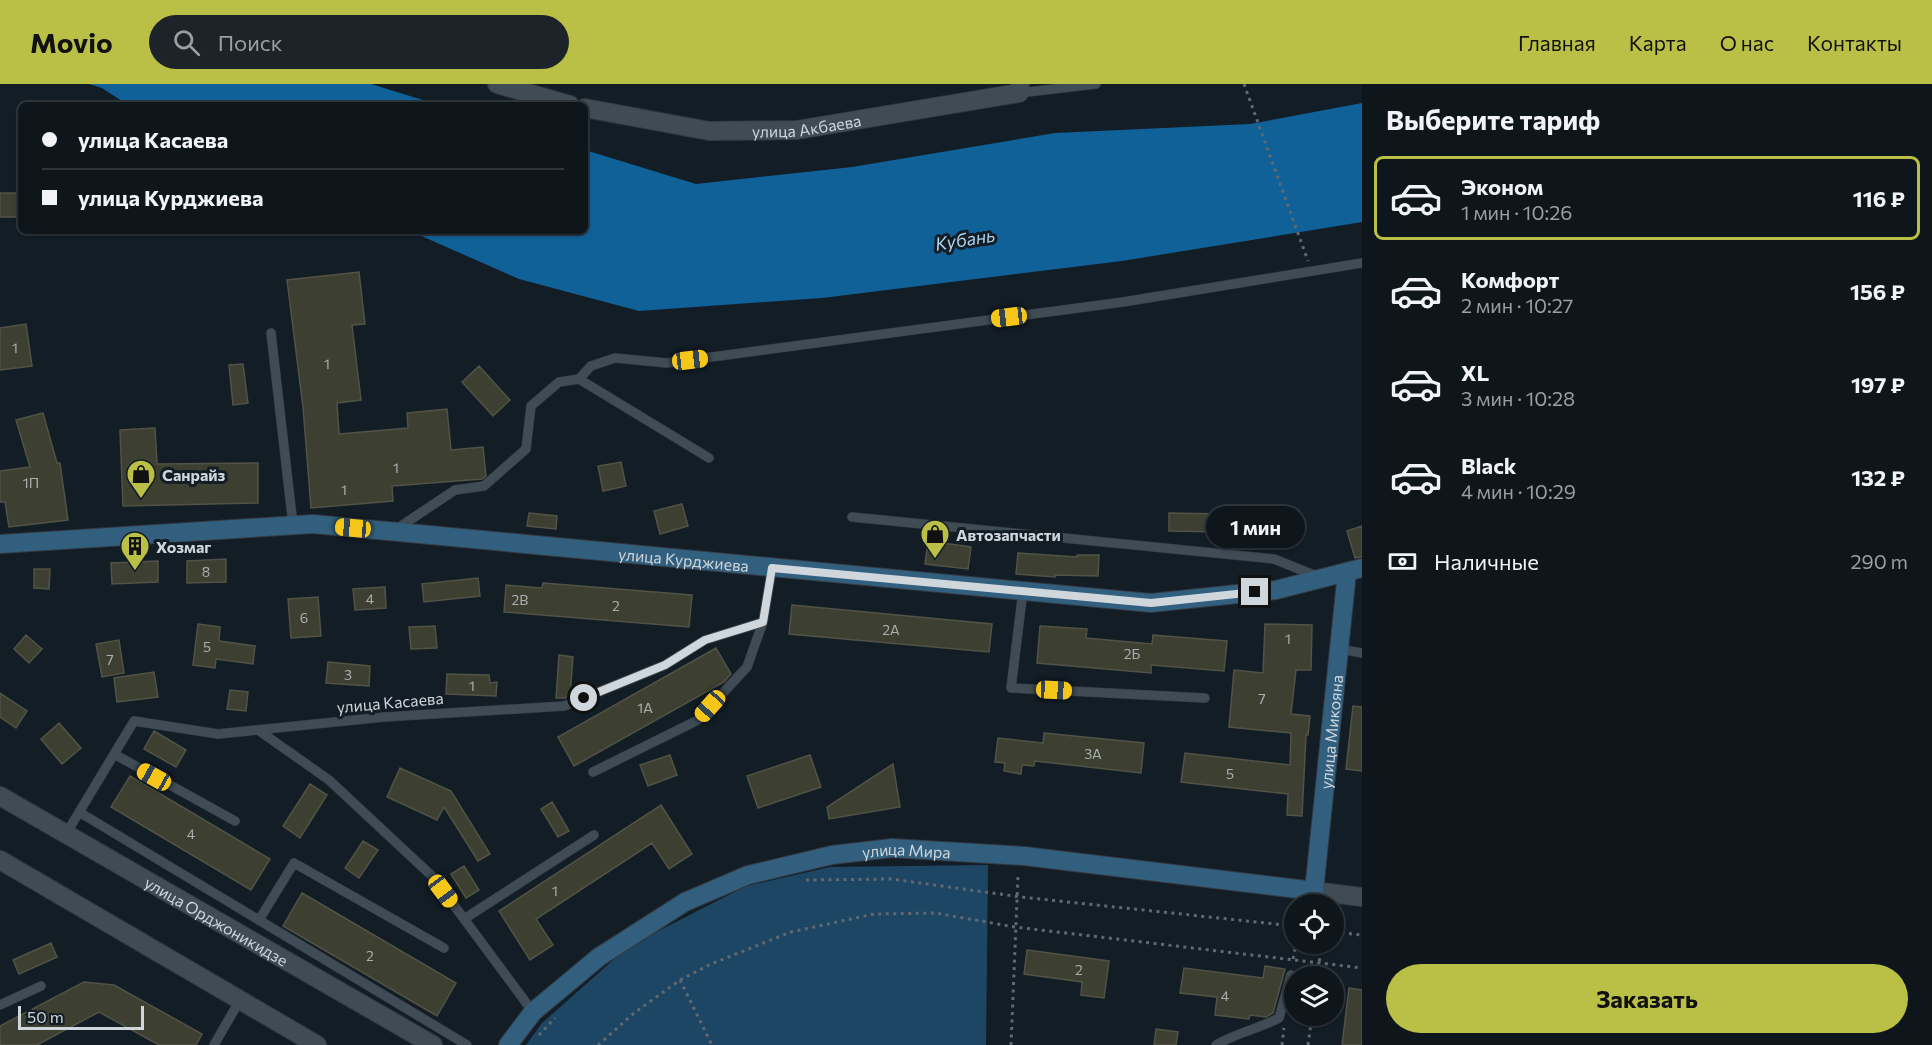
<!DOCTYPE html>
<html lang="ru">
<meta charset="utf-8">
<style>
:root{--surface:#0e161c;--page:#1c2329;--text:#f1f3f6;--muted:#9b9fa3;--line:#2e353b;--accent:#bac045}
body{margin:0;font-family:Commissioner,sans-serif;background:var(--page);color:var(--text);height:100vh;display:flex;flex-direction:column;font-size:22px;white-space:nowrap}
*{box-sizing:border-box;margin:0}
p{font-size:20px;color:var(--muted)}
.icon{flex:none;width:33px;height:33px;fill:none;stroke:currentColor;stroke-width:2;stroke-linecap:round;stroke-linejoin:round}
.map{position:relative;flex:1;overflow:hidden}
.side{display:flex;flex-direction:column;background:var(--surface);width:570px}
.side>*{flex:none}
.guide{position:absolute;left:18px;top:18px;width:570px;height:132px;border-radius:9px;box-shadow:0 2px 4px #0004,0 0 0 2px var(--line);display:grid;align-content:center;height:132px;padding:0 24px;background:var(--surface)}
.tools{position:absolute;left:1284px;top:810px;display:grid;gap:12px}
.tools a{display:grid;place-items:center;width:60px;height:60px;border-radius:50%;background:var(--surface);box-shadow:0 2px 4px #0004,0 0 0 2px var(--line);font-size:30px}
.scale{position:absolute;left:18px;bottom:15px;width:126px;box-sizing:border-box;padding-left:6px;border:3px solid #cfd6dc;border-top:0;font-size:16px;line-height:21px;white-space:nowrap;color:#cfd6dc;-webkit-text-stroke:4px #131d26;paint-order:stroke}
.end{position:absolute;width:27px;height:27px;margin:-14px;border:8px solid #cfd6dc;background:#111;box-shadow:0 0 0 3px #111}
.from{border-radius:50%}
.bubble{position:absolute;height:42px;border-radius:21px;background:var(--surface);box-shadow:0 2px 4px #0004,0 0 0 2px var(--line);font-size:20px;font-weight:700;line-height:42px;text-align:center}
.car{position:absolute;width:18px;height:36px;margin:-18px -9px;border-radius:8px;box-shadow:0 0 4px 2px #0007;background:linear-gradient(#f5c518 24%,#345 0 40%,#f5c518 0 76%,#345 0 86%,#f5c518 0)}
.guide b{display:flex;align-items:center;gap:21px;height:57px;font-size:22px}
.guide b+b{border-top:2px solid var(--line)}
.guide i{width:15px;height:15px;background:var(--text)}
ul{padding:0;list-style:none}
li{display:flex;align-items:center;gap:18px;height:84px;margin:0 12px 9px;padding:0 12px;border:3px solid transparent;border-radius:9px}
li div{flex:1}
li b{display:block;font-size:22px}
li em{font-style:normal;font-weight:700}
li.active{border-color:var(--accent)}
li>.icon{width:54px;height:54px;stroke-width:1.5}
h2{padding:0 24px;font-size:27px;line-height:72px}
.pay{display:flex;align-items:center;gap:15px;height:66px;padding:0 24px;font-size:22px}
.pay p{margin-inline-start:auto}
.button{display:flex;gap:12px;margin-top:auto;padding:12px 24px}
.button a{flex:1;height:69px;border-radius:36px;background:var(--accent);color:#111;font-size:24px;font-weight:700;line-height:69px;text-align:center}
header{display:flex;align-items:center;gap:36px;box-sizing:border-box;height:84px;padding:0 30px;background:var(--accent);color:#111}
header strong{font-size:28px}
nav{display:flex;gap:33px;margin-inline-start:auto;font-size:21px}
.search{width:420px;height:54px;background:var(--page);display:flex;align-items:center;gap:15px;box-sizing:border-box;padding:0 21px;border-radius:33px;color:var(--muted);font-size:22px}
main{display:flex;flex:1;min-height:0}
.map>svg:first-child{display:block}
</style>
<header>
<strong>Movio</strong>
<div class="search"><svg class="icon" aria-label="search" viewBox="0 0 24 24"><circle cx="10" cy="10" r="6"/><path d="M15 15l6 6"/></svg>Поиск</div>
<nav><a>Главная</a><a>Карта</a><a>О нас</a><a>Контакты</a></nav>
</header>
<main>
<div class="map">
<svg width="1362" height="961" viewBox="0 0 1362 961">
<rect width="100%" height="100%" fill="#131d26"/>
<path fill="#1d4564" d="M988 781 986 961H526L542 939 629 862 746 802 830 783Z"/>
<path fill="#0f6197" d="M89 0H371L439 21H128L102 4Z
M1362 19V138L1122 177 822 214 639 227 519 195 410 147H585V66L696 100 852 83 1055 49 1250 40Z"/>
<path fill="#3d3f31" stroke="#515345" stroke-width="1.5" d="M0 109H19V133H0Z
M359 188 365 240 352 241 361 316 337 319 339 350 408 344 407 329 447 325 451 366 483 363 486 392 482 395 392 402 393 417 311 424 303 323 287 196Z
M26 240 32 282 0 286V244Z
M243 280 248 319 233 321 229 281Z
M479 282 510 316 493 332 462 298Z
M43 329 57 379H60L68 436 9 443 5 418H0V387L30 383 16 336Z
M155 344 157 380 258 379V419L123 422 120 346Z
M621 378 626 402 603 407 598 382Z
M682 420 688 442 660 450 654 427Z
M529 429 557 432 556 445 527 442Z
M1169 429 1221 430V448L1169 447Z
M1362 442V473L1355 474 1347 447Z
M928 457 971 463 968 485 925 480Z
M1018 469 1077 473V471H1099L1098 492 1055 491V493L1016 490Z
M226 475V498L187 499V477Z
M158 477V498L112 500 111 479Z
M34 485H50L49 505 34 504Z
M478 494 480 512 424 518 422 500Z
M543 499 692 511 689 543 504 528 506 501 542 504Z
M385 503 386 524 355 526 353 505Z
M318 513 321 552 291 554 288 515Z
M792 521 992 540 989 568 789 550Z
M198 540 220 543 219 557 255 562 253 580 216 575 215 584 193 581Z
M1265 540 1312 541 1311 586H1296L1291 630 1310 632 1308 651H1306L1302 732 1287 731 1288 710 1181 698 1185 669 1290 681 1291 649 1229 643 1234 586 1263 589Z
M435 542 437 564 411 565 409 543Z
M1040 542 1087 545 1086 554 1152 560 1153 551 1227 557 1224 587 1151 581V589L1037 579Z
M26 551 42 565 29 579 14 565Z
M119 556 124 589 102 593 96 560Z
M716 564 731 590 724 598 574 682 558 653Z
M559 571 573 573 570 612 565 614H556Z
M328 578 370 582 369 602 326 599Z
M154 588 158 613 117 618 114 594Z
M447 590 489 591 490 599 497 598 496 612 446 610Z
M230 606 248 608 246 627 227 625Z
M0 609 27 627 16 644 0 633Z
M1353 622 1362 623V687L1346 685Z
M59 639 81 664 62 680 41 655Z
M154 647 186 666 176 683 144 665Z
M1044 649 1144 659 1141 689 1035 677 1034 682 1022 681 1021 690 1004 687 1005 679 995 678 998 654 1043 659Z
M670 671 677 691 648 702 640 681Z
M810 671 821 703 758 724 747 692Z
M893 680 900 723 829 735 827 723Z
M400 684 451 707 490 770 478 777 444 723 437 736 387 713Z
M130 692 270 775 251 806 111 723Z
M310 700 327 711 300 754 283 742Z
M552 718 569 747 558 753 541 725Z
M661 721 692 770 669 785 652 759 536 835 553 861 530 876 499 827Z
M363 757 378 766 359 794 345 784Z
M464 782 479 806 466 814 451 790Z
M302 809 456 899 437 932 283 842Z
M51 859 57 873 19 890 13 876Z
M1027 866 1109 877 1104 914 1081 911 1082 898 1024 890Z
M1265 882 1285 885 1273 929 1266 933 1250 931 1249 935 1215 931 1217 913 1180 909 1184 884 1263 894Z
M84 898 114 901 202 950 196 961H159L99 928 37 961H0V942Z
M1349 904 1362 906V961H1342Z
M1156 945 1178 948 1176 961H1154Z"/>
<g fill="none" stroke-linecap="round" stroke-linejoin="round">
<g stroke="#333940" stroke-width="10">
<path id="lane" d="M1019 9 1096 0
M271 249 293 441
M579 295 591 282 615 274 667 279 1123 218 1362 179
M852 433 1274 475 1319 493
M395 446 455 406 484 402 526 365 531 322 559 298 579 295 709 374
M1023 507 1011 604 1205 614
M1340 565 1362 569
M258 646 329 696 433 793 533 928
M114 670 235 737
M593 688 698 636 747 583 763 538
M79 728 467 961
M66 750 134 637 218 650 384 633 564 622 665 581 705 556 763 538 772 484
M464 835 594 751
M259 836 294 779 444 864
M0 921 41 902
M214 961 240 916
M1216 961C1236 949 1258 945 1279 934L1291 891"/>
</g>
<g stroke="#333940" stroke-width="20">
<g id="street">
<path d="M497 0 570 21"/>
<path id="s1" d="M585 24 709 47 797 46 1019 9 1020 0"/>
<path id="s2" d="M0 712 433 961"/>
<path d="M0 776 317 961"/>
<path d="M1314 807 1362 813"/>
</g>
</g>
<g stroke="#333940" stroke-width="20">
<g id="secondary">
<path id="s3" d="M0 460 313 440 1151 519 1276 506 1362 484"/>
<path id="s4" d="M508 961 533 928 599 873 685 818 748 791 832 771 892 764 1024 772 1314 807 1347 488"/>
</g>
</g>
<path stroke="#606971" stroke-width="3" stroke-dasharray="3 4.5" stroke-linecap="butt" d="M1244 0 1308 177
M806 796 891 795 1021 813 1294 842
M1334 848 1362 851
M1293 875 1296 860
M1317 892 1322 860
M680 896 712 961
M539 951 555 934
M598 961 634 929 680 896 711 880 791 848 874 830 935 829 1015 843 1362 884
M1011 961 1018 792
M1282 961 1284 944
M1308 961 1312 932"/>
<use href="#lane" stroke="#3f4b55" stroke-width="9"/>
<use href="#street" stroke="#3f4b55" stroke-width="18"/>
<use href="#secondary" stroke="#325f7e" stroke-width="18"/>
</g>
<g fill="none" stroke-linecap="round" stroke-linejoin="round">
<path stroke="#cfd6dc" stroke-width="8" d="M584 614 665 581 705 556 763 538 772 484 1151 519 1255 508"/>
</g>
<defs>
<g id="shop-pin" transform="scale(1.5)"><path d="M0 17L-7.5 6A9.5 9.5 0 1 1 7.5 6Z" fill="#bac045" stroke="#131d26"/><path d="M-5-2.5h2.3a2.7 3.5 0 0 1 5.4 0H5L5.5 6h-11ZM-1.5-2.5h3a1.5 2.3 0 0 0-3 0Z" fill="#111"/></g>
<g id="building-pin" transform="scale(1.5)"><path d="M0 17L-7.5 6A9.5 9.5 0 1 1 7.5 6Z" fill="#bac045" stroke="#131d26"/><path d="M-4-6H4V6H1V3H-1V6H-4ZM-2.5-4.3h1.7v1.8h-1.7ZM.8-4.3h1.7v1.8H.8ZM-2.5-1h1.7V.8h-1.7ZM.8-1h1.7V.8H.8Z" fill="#111"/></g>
</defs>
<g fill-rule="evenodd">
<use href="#shop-pin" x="141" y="390"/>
<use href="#shop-pin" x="935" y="450"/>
<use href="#building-pin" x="135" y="462"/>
</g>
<g text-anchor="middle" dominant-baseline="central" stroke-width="6" stroke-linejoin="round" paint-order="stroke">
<g font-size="14" fill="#aab0b1">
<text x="15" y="263">1</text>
<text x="327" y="279">1</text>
<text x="396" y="383">1</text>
<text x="31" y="398">1П</text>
<text x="344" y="405">1</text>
<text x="206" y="487">8</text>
<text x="370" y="514">4</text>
<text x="520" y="515">2В</text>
<text x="616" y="521">2</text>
<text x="304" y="533">6</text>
<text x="891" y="545">2А</text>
<text x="1288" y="554">1</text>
<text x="207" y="562">5</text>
<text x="1132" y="569">2Б</text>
<text x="110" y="575">7</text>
<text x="348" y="590">3</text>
<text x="472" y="601">1</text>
<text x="1262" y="614">7</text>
<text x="645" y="623">1А</text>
<text x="1093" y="669">3А</text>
<text x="1230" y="689">5</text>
<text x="191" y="749">4</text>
<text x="555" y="806">1</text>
<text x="370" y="871">2</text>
<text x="1079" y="885">2</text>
<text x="1225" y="911">4</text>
</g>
<g font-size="16" fill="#cfd6dc" stroke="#131d26">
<text stroke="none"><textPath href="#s1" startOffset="224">улица Акбаева</textPath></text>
<text stroke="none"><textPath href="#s3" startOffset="686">улица Курджиева</textPath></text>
<text transform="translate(390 618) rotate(-5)">улица Касаева</text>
<text stroke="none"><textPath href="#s4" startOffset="1029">улица Микояна</textPath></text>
<text stroke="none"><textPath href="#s4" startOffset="459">улица Мира</textPath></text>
<text stroke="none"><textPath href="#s2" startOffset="250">улица Орджоникидзе</textPath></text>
</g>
<g font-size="16" font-weight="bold" fill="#cfd6dc" stroke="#131d26" text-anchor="start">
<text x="162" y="390">Санрайз</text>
<text x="956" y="450">Автозапчасти</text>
<text x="156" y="462">Хозмаг</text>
</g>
<g font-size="18" font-style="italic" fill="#afd2f1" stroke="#131d26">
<text transform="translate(965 155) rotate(-9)">Кубань</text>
</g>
</g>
</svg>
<div class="tools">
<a><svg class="icon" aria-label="locate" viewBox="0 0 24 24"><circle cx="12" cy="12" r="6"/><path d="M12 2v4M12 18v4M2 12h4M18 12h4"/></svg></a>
<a><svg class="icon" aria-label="layers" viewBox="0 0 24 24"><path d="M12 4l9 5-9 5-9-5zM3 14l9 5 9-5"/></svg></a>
</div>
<div class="scale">50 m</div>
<i class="end from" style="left:584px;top:614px"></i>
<i class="end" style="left:1255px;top:508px"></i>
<div class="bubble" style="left:1206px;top:422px;width:99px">1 мин</div>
<i class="car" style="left:1009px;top:233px;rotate:263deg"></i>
<i class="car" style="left:690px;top:276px;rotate:83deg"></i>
<i class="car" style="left:353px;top:444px;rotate:275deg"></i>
<i class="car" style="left:1054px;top:606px;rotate:93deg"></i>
<i class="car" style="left:710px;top:622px;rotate:222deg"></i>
<i class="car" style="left:154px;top:693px;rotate:299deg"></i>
<i class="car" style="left:443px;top:807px;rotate:143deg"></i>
<div class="guide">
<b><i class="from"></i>улица Касаева</b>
<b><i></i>улица Курджиева</b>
</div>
</div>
<section class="side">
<h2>Выберите тариф</h2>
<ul>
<li class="active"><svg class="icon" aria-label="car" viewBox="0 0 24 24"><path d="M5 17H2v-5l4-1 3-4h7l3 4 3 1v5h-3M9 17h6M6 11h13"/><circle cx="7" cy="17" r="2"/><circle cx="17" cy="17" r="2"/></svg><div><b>Эконом</b><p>1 мин · 10:26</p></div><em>116 ₽</em></li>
<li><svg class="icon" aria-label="car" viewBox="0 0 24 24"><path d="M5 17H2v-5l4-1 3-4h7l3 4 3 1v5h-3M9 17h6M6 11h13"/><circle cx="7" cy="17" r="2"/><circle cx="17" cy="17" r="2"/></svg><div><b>Комфорт</b><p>2 мин · 10:27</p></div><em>156 ₽</em></li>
<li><svg class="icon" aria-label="car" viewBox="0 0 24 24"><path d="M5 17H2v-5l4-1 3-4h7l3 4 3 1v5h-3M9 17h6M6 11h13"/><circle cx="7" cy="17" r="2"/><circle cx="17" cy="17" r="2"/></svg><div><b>XL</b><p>3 мин · 10:28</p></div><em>197 ₽</em></li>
<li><svg class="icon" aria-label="car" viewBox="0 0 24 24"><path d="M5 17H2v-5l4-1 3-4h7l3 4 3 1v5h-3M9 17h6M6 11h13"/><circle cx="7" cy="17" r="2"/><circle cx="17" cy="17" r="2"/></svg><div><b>Black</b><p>4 мин · 10:29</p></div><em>132 ₽</em></li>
</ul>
<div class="pay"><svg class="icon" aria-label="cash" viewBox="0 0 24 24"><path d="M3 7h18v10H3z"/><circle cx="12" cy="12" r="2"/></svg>Наличные<p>290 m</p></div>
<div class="button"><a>Заказать</a></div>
</section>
</main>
